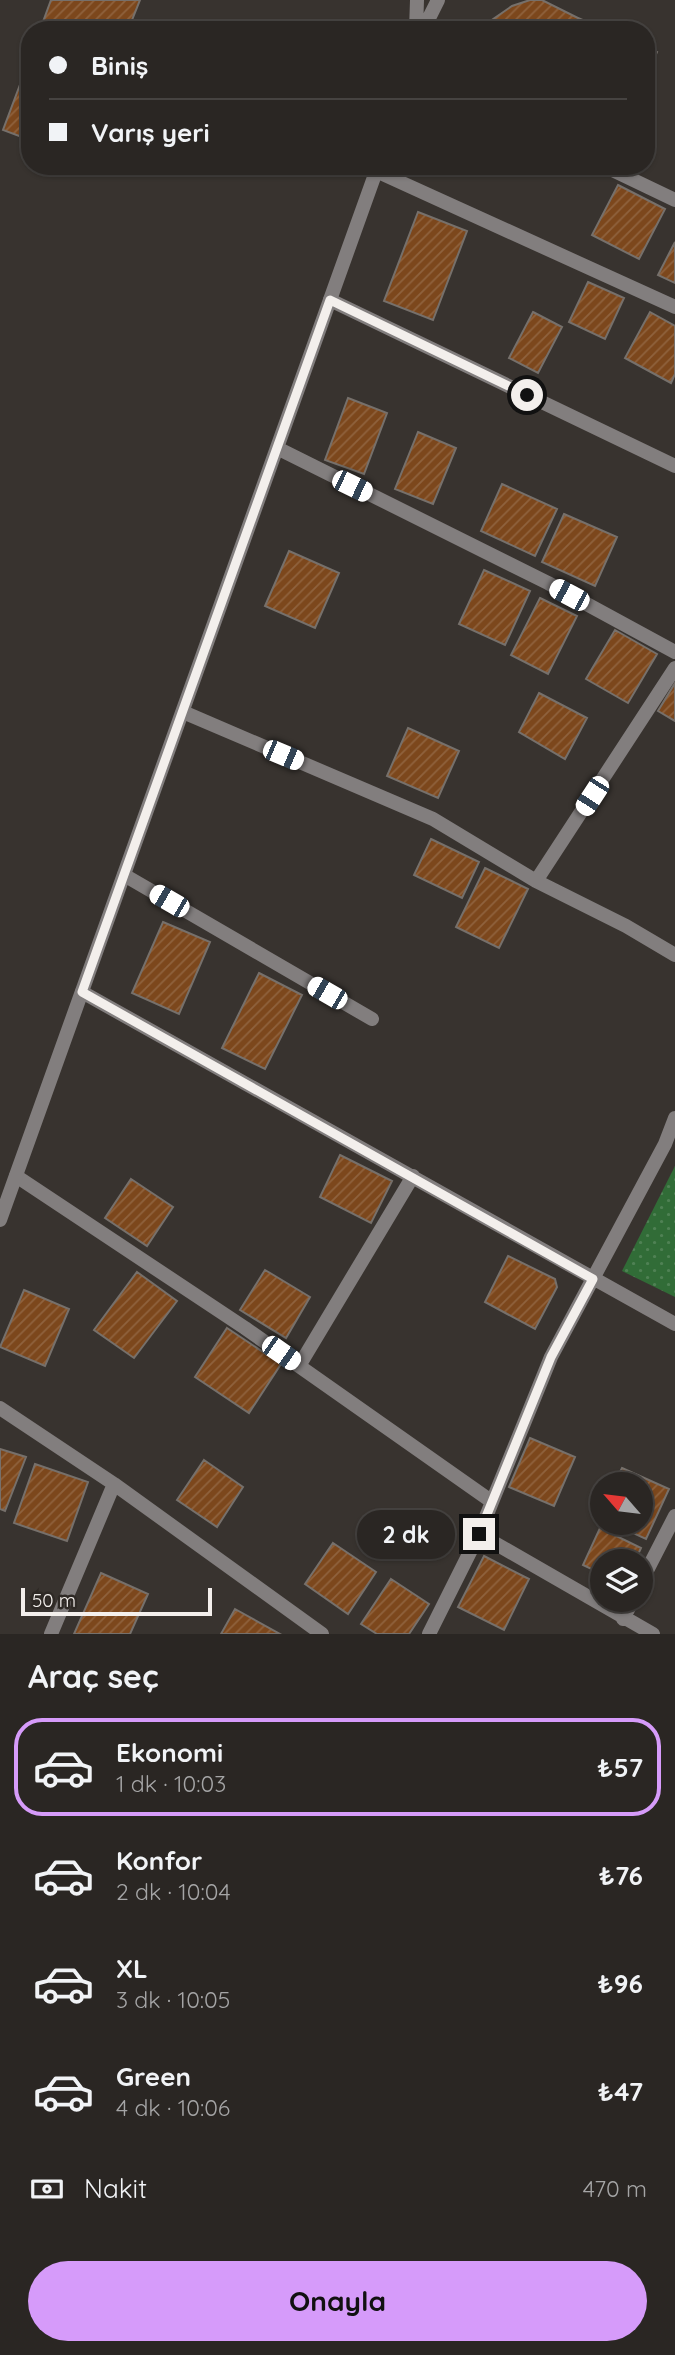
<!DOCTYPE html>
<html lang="tr">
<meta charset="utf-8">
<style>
:root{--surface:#2a2623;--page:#363230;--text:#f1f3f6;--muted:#a5a5a6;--line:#464341;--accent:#d69bfa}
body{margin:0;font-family:Quicksand,sans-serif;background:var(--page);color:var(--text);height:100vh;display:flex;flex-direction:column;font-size:26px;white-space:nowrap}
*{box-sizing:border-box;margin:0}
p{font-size:23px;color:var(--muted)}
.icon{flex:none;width:38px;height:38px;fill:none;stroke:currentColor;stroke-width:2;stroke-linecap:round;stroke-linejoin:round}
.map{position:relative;height:1634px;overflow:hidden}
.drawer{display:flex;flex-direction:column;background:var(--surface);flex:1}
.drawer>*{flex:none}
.hud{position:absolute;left:21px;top:21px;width:634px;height:154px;border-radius:28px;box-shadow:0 2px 5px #0004,0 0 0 2px var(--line);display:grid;align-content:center;height:154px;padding:0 28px;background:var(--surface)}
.needle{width:46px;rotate:298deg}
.fabs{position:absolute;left:590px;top:1472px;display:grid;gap:14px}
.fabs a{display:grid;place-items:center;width:63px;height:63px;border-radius:50%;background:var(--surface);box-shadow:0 2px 5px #0004,0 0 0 2px var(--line);font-size:35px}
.scale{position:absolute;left:21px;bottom:18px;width:191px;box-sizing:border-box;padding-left:7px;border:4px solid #f3efec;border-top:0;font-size:19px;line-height:24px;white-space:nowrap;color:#f3efec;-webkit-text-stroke:5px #2e2925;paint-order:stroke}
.end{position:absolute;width:32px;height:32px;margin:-16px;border:9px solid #f3efec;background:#111;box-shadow:0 0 0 4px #111}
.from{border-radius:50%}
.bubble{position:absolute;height:49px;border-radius:24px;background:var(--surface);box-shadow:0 2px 5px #0004,0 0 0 2px var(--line);font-size:23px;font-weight:700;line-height:49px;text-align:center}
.car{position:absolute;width:21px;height:42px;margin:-21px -10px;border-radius:9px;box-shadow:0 0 5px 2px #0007;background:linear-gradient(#fff 24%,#345 0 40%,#fff 0 76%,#345 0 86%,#fff 0)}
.hud b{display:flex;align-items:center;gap:24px;height:66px;font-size:26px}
.hud b+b{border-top:2px solid var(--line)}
.hud i{width:18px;height:18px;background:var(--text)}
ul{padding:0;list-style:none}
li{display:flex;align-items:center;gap:21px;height:98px;margin:0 14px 10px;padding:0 14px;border:4px solid transparent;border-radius:28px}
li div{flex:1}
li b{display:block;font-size:26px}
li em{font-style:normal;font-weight:700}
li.on{border-color:var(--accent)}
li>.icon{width:63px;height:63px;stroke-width:1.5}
h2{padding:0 28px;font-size:32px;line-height:84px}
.pay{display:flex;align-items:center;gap:18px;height:77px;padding:0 28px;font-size:26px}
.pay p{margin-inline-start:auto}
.action{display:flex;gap:14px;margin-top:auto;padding:14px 28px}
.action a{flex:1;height:80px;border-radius:42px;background:var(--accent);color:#111;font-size:28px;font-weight:700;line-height:80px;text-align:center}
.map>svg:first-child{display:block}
</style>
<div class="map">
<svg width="675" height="1634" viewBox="0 0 675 1634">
<defs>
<pattern id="park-dots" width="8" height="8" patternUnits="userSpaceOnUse" patternTransform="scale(1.75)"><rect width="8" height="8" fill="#316c37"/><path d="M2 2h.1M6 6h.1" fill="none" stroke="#4f8154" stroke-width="1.8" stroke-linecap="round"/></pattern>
<pattern id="building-hatch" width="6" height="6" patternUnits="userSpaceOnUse" patternTransform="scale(1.75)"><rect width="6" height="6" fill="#7c471c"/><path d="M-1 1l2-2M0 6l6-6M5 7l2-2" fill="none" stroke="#8f623d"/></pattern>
</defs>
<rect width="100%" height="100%" fill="#38332f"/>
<path fill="url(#park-dots)" d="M675 1166V1297L622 1271Z"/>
<path fill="url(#building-hatch)" stroke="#76706b" stroke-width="2" d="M51 0H140L128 30H40Z
M530 0H542L578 18 572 30H485L489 22 512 6Z
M578 18 606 30H572Z
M646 47 657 52 646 77Z
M30 58V140L3 130Z
M618 185 665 209 639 259 592 235Z
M418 212 467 231 433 320 384 301Z
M675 242V283L658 275Z
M588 282 624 298 605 339 569 322Z
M533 312 562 327 538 373 509 358Z
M650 312 675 326V374L671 383 625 358Z
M348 398 387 413 364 474 325 460Z
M418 432 456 448 433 504 395 489Z
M502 484 557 509 535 556 481 531Z
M564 514 617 537 595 586 542 562Z
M289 551 339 573 315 628 265 606Z
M484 570 530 591 505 645 459 624Z
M540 598 577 616 548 674 511 655Z
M615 630 657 654 628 703 586 679Z
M675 683V721L658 711Z
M539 693 587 718 565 759 519 732Z
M408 728 459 751 438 798 387 776Z
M431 839 479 862 462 898 414 875Z
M485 868 528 889 499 948 456 927Z
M163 922 210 942 179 1014 132 993Z
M259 973 302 995 265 1069 222 1048Z
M340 1155 392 1181 371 1223 320 1197Z
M131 1179 173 1207 147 1246 105 1218Z
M508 1256 555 1279 557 1287 535 1329 485 1302Z
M265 1270 310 1297 286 1338 240 1310Z
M137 1272 177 1301 134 1358 94 1330Z
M24 1290 69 1309 45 1366 0 1347Z
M227 1328 281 1364 249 1413 195 1377Z
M530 1438 575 1457 554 1506 509 1487Z
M0 1449 26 1457 5 1511 0 1509Z
M204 1460 243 1487 217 1527 177 1500Z
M35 1464 88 1482 67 1541 14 1523Z
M622 1468 669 1489 646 1539 609 1522H640V1484H614Z
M600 1528 641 1548 635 1561H602V1574L583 1565Z
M333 1543 376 1572 348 1614 305 1584Z
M484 1556 529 1579 504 1630 458 1607Z
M101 1573 148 1594 130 1634H74Z
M391 1579 429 1604 409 1634H377L361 1624Z
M235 1609 280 1634H221Z"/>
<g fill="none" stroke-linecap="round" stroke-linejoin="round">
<path stroke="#827e7e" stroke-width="14" d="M604 166 675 200
M376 171 675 307
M330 300 675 466
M279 449 548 583 675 652
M183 712 433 819 536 881 626 926 675 955
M124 875 372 1019
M536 881 675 668
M82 992 675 1324
M16 1176 245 1328 491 1501
M299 1366 413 1176
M0 1408 114 1484 322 1634
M479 1534 653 1634
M640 1584 675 1516
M623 1619 633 1600
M51 1634 114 1484
M429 1634 479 1534 551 1357 665 1144 675 1118"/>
<path stroke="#827e7e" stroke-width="14" d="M416 30 417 0
M423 30 438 0
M0 1220 378 166"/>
</g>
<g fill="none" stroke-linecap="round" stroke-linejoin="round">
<path stroke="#f3efec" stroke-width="9" d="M479 1534 551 1357 593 1279 82 992 330 300 527 395"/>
</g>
</svg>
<div class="fabs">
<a><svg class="needle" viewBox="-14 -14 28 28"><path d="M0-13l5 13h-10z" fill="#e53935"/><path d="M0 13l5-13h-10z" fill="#a5a5a6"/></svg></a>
<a><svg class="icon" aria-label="layers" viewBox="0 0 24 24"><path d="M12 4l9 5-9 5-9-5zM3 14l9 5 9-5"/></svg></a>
</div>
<div class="scale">50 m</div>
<i class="end from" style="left:527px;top:395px"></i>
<i class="end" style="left:479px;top:1534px"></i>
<div class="bubble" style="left:357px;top:1510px;width:98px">2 dk</div>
<i class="car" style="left:352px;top:486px;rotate:116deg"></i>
<i class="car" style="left:569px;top:595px;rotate:298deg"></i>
<i class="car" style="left:283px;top:755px;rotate:113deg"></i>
<i class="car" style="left:592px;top:796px;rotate:213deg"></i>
<i class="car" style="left:169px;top:901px;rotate:300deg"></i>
<i class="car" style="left:327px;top:993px;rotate:300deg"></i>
<i class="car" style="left:281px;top:1353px;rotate:125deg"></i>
<div class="hud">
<b><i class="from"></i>Biniş</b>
<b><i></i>Varış yeri</b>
</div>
</div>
<section class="drawer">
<h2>Araç seç</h2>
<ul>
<li class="on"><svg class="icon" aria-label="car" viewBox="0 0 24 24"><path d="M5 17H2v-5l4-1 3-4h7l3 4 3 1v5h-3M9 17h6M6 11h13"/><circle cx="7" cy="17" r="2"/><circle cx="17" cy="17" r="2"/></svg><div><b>Ekonomi</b><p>1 dk · 10:03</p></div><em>₺57</em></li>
<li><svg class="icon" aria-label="car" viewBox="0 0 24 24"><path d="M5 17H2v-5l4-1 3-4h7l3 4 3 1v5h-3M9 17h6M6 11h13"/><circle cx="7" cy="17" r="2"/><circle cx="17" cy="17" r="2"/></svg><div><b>Konfor</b><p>2 dk · 10:04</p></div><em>₺76</em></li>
<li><svg class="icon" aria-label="car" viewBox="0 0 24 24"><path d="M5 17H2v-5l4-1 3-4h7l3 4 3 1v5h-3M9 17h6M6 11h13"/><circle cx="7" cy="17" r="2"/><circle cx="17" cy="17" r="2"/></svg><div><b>XL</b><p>3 dk · 10:05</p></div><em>₺96</em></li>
<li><svg class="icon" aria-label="car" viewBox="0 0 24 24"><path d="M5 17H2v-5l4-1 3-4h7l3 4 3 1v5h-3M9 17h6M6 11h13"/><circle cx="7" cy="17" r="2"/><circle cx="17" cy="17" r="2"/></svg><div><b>Green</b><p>4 dk · 10:06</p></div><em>₺47</em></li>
</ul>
<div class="pay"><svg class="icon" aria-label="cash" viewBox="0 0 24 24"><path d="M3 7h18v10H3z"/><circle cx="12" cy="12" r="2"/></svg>Nakit<p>470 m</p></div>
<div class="action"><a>Onayla</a></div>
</section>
